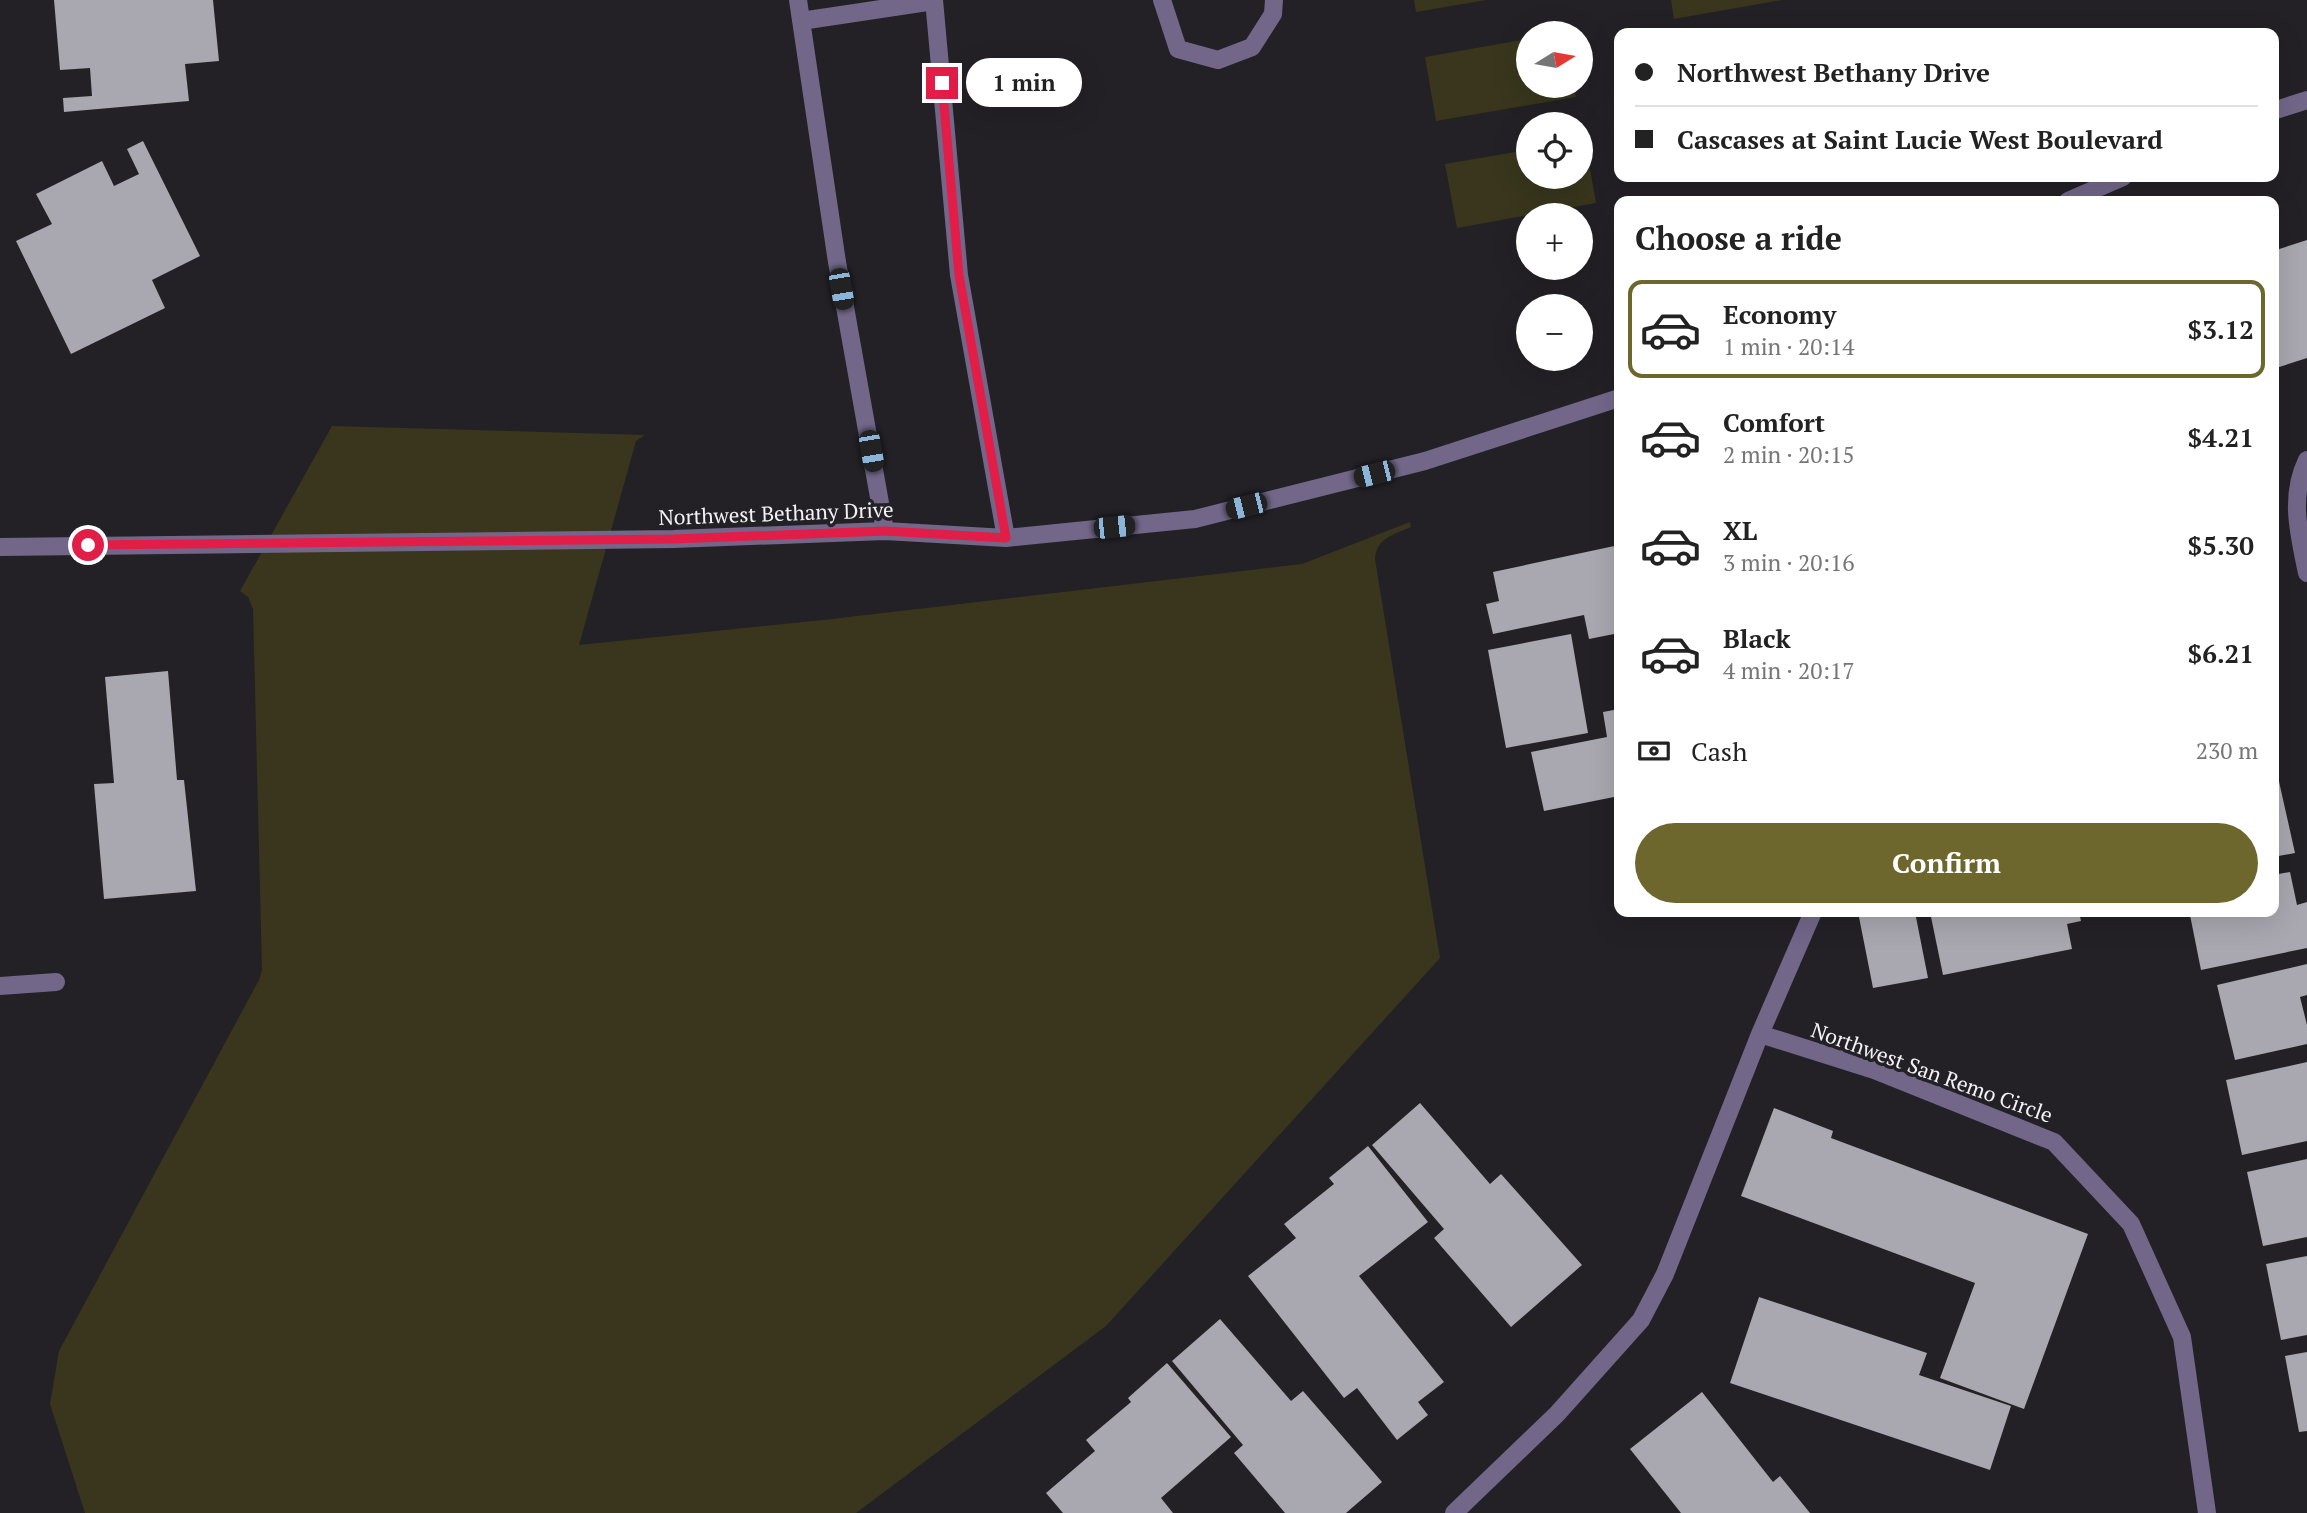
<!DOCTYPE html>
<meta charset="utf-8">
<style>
:root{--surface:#fff;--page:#f6f6f6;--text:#222;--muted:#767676;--line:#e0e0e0;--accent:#6d662d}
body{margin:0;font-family:"PT Serif",serif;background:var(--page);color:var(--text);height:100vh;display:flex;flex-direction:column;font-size:26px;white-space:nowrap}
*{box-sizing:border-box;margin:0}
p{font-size:23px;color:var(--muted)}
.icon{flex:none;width:38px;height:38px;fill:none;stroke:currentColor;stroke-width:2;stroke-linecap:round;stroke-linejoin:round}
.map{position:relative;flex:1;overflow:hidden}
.sheet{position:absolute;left:1614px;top:196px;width:665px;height:721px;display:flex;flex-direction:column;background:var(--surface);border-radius:14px;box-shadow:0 7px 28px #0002}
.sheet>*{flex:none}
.guide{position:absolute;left:1614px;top:28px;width:665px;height:154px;border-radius:14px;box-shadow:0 7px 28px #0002;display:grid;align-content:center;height:154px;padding:0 21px;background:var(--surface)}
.needle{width:46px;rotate:79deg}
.buttons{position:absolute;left:1516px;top:21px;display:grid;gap:14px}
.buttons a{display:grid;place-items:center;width:77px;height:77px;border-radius:50%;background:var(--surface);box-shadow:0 7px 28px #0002;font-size:35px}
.end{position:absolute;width:32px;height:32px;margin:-16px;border:9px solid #e11d48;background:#fff;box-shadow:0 0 0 4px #fff}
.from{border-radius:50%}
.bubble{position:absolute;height:49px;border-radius:24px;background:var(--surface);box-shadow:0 7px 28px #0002;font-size:23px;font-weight:600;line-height:49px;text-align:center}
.car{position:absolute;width:21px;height:42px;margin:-21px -10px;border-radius:9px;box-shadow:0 0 5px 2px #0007;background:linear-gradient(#222 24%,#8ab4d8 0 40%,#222 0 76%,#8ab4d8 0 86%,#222 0)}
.guide b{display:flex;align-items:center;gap:24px;height:66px;font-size:26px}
.guide b+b{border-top:2px solid var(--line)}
.guide i{width:18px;height:18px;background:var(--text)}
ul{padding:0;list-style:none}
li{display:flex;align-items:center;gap:21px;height:98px;margin:0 14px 10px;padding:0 7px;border:4px solid transparent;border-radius:14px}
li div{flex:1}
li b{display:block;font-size:26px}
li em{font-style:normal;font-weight:600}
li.on{border-color:var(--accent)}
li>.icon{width:63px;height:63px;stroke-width:1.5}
h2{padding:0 21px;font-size:32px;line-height:84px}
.pay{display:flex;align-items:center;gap:18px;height:77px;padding:0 21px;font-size:26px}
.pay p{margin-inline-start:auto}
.primary-button{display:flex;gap:14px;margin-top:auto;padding:14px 21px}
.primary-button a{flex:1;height:80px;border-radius:42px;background:var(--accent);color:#fff;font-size:28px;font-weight:600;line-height:80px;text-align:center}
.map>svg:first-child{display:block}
</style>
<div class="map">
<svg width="2307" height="1513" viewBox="0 0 2307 1513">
<rect width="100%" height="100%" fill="#232126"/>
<path fill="#39361d" d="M1414 0H1486L1416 12Z
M1671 0H1782L1674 19Z
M1528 39V86H1574L1576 97 1436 121 1425 57Z
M1585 140 1596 203 1457 228 1445 164 1528 150V177H1580V141Z
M332 426 645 435 636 441 579 645 832 619 1302 564 1410 522 1411 527C1395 534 1376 538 1375 559L1440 958 1106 1326 856 1513H85L50 1404 59 1351 259 980 262 970 253 609 248 597 240 591Z"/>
<path fill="#a9a7af" d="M54 0H213L219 61 185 64 189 101 64 112 63 98 92 96 90 68 60 70Z
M143 141 200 256 152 280 165 308 71 354 16 241 52 224 36 194 102 161 114 186 139 174 127 149Z
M2307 240V358L2273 369V251Z
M1619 545V633L1589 639 1584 615 1493 634 1486 604 1499 601 1493 572Z
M1571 634 1588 733 1506 748 1488 650Z
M168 671 177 780H184L196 891 104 899 94 784 114 783 105 677Z
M1619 709V796L1544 811 1531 752 1607 737 1603 712Z
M2278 777 2295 853 2273 857V778Z
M2290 872 2297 905 2307 902V948L2201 970 2190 915 2201 912H2273V875Z
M1858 912H1915L1928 978 1873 988Z
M1930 912H2079L2081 921 2067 924 2072 949 1943 975Z
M2307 964V995L2300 997 2307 1025V1044L2235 1060 2217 985Z
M2307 1062V1141L2242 1155 2226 1080Z
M1420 1103 1490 1184 1501 1174 1582 1265 1511 1327 1434 1238 1444 1229 1372 1145Z
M1774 1108 1833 1131 1831 1138 2088 1234 2024 1409 1940 1378 1975 1283 1741 1196Z
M1368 1146 1428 1222 1359 1276 1444 1382 1418 1402 1428 1415 1397 1440 1357 1388 1344 1398 1248 1276 1296 1238 1284 1224 1334 1184 1329 1178Z
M2307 1159V1237L2263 1246 2247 1172Z
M2307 1256V1335L2281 1340 2266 1264Z
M1759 1297 1927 1353 1919 1375 2011 1406 1990 1470 1730 1383Z
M1220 1319 1291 1401 1303 1391 1382 1482 1346 1513H1285L1234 1453 1243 1445 1172 1361Z
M2307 1352V1431L2299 1432 2285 1356Z
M1167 1363 1231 1437 1161 1498 1173 1513H1063L1046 1493 1095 1451 1086 1440 1131 1402 1128 1398Z
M1702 1392 1773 1482 1780 1476 1810 1513H1681L1630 1449Z"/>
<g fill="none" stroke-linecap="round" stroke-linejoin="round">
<path stroke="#726789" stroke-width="18" d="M798 0 837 262 885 531
M934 0 959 275 1006 538
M1162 0 1178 49 1218 60 1252 47 1273 14 1274 0
M801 21 934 1
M2273 111 2307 100
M2068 201 2123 177
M2307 460C2289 497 2299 534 2307 573
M0 547 674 539 885 531 1006 538 1195 519 1425 461 1619 398
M0 986 56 982
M1760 1034 1874 1070 2054 1142 2131 1224 2182 1337 2207 1513
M1454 1513 1557 1414 1641 1320 1665 1274 1760 1034 1813 912"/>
</g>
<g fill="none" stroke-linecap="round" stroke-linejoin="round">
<path stroke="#e11d48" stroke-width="9" d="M88 545 674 539 885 531 1006 538 959 275 942 83"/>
</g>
<g text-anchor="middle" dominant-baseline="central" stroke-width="7" stroke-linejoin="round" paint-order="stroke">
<g font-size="21" fill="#f3f2f6" stroke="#232126">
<text transform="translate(776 513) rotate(-2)">Northwest Bethany Drive</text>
<text transform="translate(1932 1072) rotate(20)">Northwest San Remo Circle</text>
</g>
</g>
</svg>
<div class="buttons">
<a><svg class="needle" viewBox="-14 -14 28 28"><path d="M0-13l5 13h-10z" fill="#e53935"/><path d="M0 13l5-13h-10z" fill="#767676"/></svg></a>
<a><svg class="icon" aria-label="locate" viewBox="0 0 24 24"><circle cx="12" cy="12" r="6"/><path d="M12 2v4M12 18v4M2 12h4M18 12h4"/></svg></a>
<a>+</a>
<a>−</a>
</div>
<i class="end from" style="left:88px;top:545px"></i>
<i class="end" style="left:942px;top:83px"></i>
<div class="bubble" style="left:966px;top:58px;width:116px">1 min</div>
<i class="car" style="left:841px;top:289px;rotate:170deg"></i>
<i class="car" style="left:871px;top:451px;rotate:170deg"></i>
<i class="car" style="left:1374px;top:474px;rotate:256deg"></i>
<i class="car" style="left:1246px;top:506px;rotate:256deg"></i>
<i class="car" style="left:1114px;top:527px;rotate:84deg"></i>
<div class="guide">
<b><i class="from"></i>Northwest Bethany Drive</b>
<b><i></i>Cascases at Saint Lucie West Boulevard</b>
</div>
<section class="sheet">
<h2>Choose a ride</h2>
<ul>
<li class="on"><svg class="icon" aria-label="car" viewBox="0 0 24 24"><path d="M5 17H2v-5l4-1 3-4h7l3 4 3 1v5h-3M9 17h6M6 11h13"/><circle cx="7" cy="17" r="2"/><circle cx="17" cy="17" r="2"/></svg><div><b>Economy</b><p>1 min · 20:14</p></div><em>$3.12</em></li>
<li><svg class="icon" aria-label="car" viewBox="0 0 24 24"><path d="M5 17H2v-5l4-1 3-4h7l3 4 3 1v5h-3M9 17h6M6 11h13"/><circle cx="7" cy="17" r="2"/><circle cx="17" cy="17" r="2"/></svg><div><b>Comfort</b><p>2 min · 20:15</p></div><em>$4.21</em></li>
<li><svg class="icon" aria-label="car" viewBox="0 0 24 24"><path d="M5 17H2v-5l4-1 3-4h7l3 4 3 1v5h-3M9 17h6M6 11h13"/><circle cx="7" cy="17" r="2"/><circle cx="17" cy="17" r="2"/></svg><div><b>XL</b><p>3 min · 20:16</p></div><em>$5.30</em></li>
<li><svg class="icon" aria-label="car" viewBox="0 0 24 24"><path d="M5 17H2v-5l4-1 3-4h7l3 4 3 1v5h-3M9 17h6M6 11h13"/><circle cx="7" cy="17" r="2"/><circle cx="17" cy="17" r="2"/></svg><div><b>Black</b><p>4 min · 20:17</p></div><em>$6.21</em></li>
</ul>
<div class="pay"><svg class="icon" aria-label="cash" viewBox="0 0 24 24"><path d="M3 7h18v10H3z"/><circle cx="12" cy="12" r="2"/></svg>Cash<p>230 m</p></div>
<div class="primary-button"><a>Confirm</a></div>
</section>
</div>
